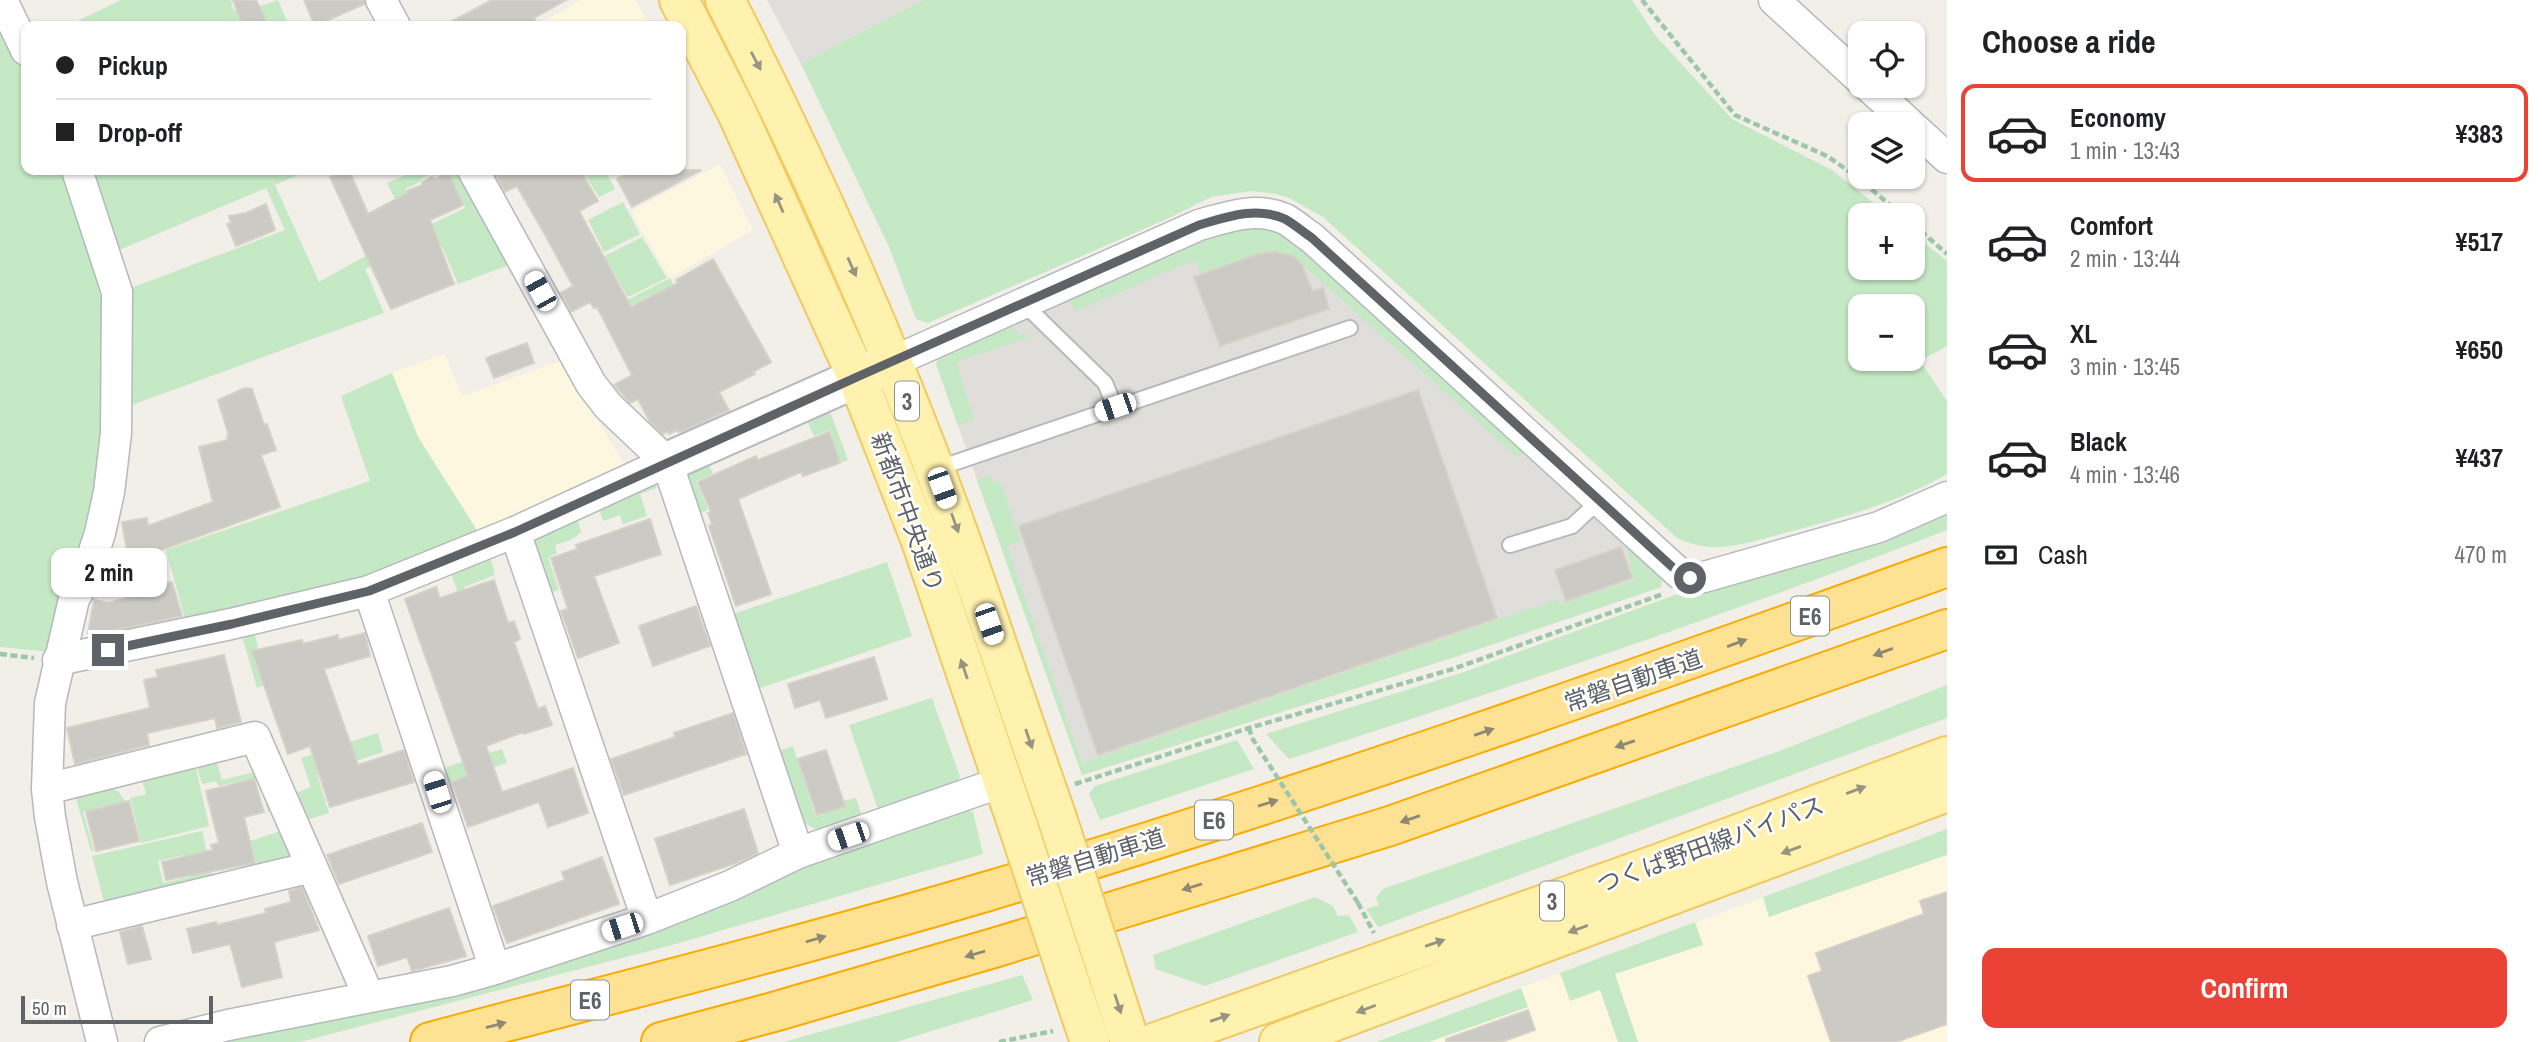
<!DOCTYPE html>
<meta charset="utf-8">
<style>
:root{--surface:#fff;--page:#f6f6f6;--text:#202124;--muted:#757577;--line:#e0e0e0;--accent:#ea4335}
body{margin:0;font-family:"Archivo Narrow","Noto Sans JP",sans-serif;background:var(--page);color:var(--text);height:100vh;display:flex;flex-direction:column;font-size:26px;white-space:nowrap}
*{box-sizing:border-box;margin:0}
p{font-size:23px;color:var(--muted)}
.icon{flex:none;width:38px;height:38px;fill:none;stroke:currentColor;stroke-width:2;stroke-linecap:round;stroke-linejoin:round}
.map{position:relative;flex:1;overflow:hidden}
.side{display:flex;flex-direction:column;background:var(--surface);width:595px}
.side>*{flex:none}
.banner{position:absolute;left:21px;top:21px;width:665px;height:154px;border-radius:14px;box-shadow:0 2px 5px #0004;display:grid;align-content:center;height:154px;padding:0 35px;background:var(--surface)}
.controls{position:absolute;left:1848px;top:21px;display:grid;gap:14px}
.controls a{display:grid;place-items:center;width:77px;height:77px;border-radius:14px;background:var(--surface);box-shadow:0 2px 5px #0004;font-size:35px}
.scale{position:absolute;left:21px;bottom:18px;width:192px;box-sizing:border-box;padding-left:7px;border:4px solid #5f6368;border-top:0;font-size:19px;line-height:24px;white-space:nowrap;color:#5f6368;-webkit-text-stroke:5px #fff;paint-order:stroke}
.end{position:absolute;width:32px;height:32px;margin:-16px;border:9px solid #5f6368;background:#fff;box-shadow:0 0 0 4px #fff}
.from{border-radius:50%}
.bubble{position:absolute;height:49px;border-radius:14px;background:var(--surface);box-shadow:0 2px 5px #0004;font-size:23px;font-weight:700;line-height:49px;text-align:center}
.car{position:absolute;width:21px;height:42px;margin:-21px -10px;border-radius:9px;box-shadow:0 0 5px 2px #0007;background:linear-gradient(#fff 24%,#345 0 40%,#fff 0 76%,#345 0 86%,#fff 0)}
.banner b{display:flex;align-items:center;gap:24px;height:66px;font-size:26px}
.banner b+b{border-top:2px solid var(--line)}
.banner i{width:18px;height:18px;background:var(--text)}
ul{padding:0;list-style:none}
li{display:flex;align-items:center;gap:21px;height:98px;margin:0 14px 10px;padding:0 21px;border:4px solid transparent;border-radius:14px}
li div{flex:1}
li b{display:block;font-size:26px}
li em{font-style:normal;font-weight:700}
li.current{border-color:var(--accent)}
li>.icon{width:63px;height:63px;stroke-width:1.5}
h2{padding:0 35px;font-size:32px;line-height:84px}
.pay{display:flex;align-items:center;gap:18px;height:77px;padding:0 35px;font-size:26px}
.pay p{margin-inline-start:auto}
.button{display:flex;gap:14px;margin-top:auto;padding:14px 35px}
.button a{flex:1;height:80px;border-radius:14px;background:var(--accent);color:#fff;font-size:28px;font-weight:700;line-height:80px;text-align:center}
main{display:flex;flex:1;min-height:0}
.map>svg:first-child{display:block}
</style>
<main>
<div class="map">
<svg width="1947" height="1042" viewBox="0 0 1947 1042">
<rect width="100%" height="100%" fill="#f1efe8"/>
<path fill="#fef7e0" d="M582 0H636L649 26H534Z
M720 164 753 230 670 278 631 212Z
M445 354 462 396 563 360 628 472 480 535 418 437 392 373Z
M1947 829V1042H1376L1680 928Z"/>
<path fill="#e0deda" d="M767 0H923L801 64Z
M1275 229 1663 573 1661 587 1458 656 1082 775 936 364 939 355 1220 232Z"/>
<path fill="#c5e8c5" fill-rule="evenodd" d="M121 0H231L233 9 240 13 278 0 289 26H271L267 19C256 25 247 21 235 26H67Z
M923 0H1632L1655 35 1732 119 1832 170 1889 215H1860V268H1913V234L1947 261V346L1920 361 1947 401V474C1898 502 1846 517 1792 531 1768 537 1743 546 1718 547 1703 548 1691 544 1677 538L1323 217 1289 198 1276 194 1251 191 1211 197 1169 218 928 323 916 319 890 249 801 64ZM1860 306H1913V359H1860Z
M0 21 26 77V170H62L89 245 108 332 101 471 88 529 51 652 0 647Z
M88 170H309L275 185 319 282 360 259 465 208 448 171 437 176 431 174 421 179 420 182 405 189 408 197 396 201 387 183 417 170H459L512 264 458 284 442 246 427 251 403 253 365 269 384 313 126 407 123 291 285 230 266 188 112 253Z
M563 170H605L615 189 599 197 585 175 570 182Z
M623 202 640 234 604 252 588 220Z
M1251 224 1275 229 1301 243 1530 452 1517 457 1293 256C1258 249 1233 263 1201 275L1194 260 1077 311 1065 299 1220 232Z
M642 237 667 278 628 297 609 265 581 278 577 270Z
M670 278 678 293 665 325 649 296 607 318 604 312Z
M1010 324 1020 335 1027 333 1030 337 956 362 974 419 958 426 936 364 939 355Z
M392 373 418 437 480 535 351 586 186 623 166 550 370 481 341 396Z
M820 409 831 414 848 460 840 463 829 430 814 436 805 416Z
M706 459 713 474 696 481 708 510 696 515 683 479 688 468Z
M991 475 993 483 1000 481 1020 541 1007 546 1082 763 1558 599 1560 604 1634 580 1625 542 1661 572V587L1458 656 1082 775 977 480Z
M655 481 657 488 640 494 647 516 623 524 620 515 603 521 598 506Z
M1947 509V530C1730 614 1510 687 1289 759L1266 734 1464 672 1675 595 1801 565Z
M576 514 581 532 573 539 555 545 557 553 548 557 559 590 550 593 530 547 532 534Z
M489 551 495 575 464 587 471 610 465 614 450 570Z
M887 562 912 636 755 690 730 615Z
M253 626 266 684 257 688 240 629Z
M1947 685V718L1378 927 1366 909 1379 905 1376 898 1383 889 1777 752Z
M932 698 960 777 954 787 879 812 849 725Z
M378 733 383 752 317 774 329 813 307 820 294 794 311 787 301 758Z
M1237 740 1254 769 1100 820 1089 794 1095 786Z
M793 746 816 817 845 806 843 801 856 798 861 813 859 818 819 831 802 822 776 752Z
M502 749 507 763 451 781 453 790 448 792 440 769Z
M216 759 222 780 258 771 275 810 268 812 258 777 218 786 216 781 202 784 196 764Z
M195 764 209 826 141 843 130 798 146 794 141 776Z
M108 786 119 792 125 801 83 812 94 851H91L75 795Z
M961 808 973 812 983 854 672 945 300 1042H205L505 976 730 903 782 874Z
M1947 829V855L1769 917 1763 897Z
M284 830 294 854 288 860 258 868 250 841Z
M202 831 213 879 105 905 92 856ZM184 855 190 877 163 883 158 861Z
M1315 897 1333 906 1338 916 1349 915 1358 932 1205 986 1156 969 1153 955Z
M1695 922 1703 945 1615 974 1638 1042H1618L1600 990 1570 1001 1560 973Z
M1022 975 1033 1000 896 1042H784Z
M1521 988 1528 1007 1429 1042H1376Z"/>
<path fill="#cccac5" stroke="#d6d1c6" stroke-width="2" d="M233 0H256L269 26H243Z
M304 0H364V4L315 26Z
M492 0H566L534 18 539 26H443Z
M346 170H349L368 214 408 193 407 191 422 185V182L431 177 436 179 448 172 463 205 430 220 454 284 391 309 330 177Z
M493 170H580L598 201 579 211 631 307 678 283 676 280 713 259 771 362 753 372 755 374 719 392 729 410 683 431 678 432 677 430 669 434 668 431 663 434 650 422 638 399 630 403 614 385 632 375 597 307 594 308 590 302 571 312 561 293 573 286 544 233 517 186 505 192Z
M635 170H701L632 207 617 179Z
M266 204 275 230 236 246 227 224 231 223 229 216 246 213Z
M1275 252 1293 256 1302 265 1312 291 1323 288 1329 309 1220 346 1194 277 1259 254Z
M527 343 534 363 494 378 486 358Z
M245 388 252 389 264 425 267 424 276 450 261 455 280 507 153 553 151 548 127 551 122 522 147 518 148 526 213 502 199 447 228 440 227 436H229L218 400Z
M1418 390 1497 618 1098 755 1019 526Z
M829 432 840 463 803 476 801 472 738 499 771 594 736 606 709 526 712 524 708 513 711 512 698 482 756 456 758 460Z
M650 519 661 554 594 576 619 643 578 658 561 611 568 609 551 558 577 549 576 545Z
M1621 547 1632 578 1566 601 1555 570Z
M494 580 508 623 514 621 520 639 514 642 538 709 545 706 552 725 524 734 523 732 486 746 502 792 573 768 588 813 548 827 539 802 468 827 452 782 468 776 405 599 436 587 440 598Z
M172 582 182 616 97 634 88 633 94 600 109 603 137 595V590Z
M696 606 710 646 653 666 639 626Z
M365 633 370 656 324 669 358 765 404 750 414 782 330 807 310 746 288 754 252 651 302 640 303 644 338 635V640Z
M224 655 241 722 217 728 215 718 147 733 149 745 75 764 67 728 150 708 144 680 158 677 156 670Z
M874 657 887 699 826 718 820 700 795 708 788 684Z
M733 713 746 754 624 795 611 759 675 737 674 733Z
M826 750 845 806 817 815 798 759Z
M254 779 264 812 244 817 255 863 166 880 162 862 213 850 211 845 219 843 206 791Z
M129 801 139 841 96 851 86 812Z
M744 809 758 853 739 862 670 885 655 839Z
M422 823 432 852 339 884 327 855Z
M602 857 619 904 507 943 493 906 565 880 562 872Z
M302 887 319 930 274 942 282 977 242 987 230 944 193 953 187 929 216 922 217 925 266 913 265 909 291 902 289 891Z
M1947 892V1024L1896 1042H1831L1808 976 1822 971 1816 953 1924 914 1920 901Z
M449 908 466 956 412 971 407 957 378 966 368 936Z
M142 926 151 959 128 964 120 932Z
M1528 1010 1535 1030 1501 1042H1446V1039Z"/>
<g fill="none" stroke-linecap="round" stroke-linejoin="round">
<g stroke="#b5b8bc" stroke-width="18">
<path id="lane" d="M1024 304 1105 383 1115 407
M936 469 1350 328
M1510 545 1572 526 1600 500"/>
</g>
<g stroke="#b5b8bc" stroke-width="33">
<path id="street" d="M2 0 26 50
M381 0 395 26
M1774 0 1860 79
M1868 86 1910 124
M1913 127 1947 158
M77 170 117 292 116 433 109 492 100 533 85 579 74 599 50 703 47 789 50 817 62 882 102 1042
M473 170 591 384 608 406 667 462 798 853
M892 362 1199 225C1227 217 1256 206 1285 219 1294 224 1303 232 1312 238L1680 574 1690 577H1704L1879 527 1947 497
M515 532 647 919
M369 591 495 969
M58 660 231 624 369 591 515 532 667 462
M47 789 255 737 369 997
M72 925 312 867
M160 1042 228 1025 452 981 495 969 647 919 730 886 798 853 1002 782"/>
</g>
<g stroke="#b6babf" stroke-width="42">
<path id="secondary" d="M667 462 886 365"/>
</g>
<g stroke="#f2c960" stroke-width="42">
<path id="primary" d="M679 0 737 113 857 377 921 541 1018 826
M725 0C812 170 890 345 955 524 990 621 1022 719 1056 815
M1105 965 1130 1042
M1068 977 1090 1042
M1156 1042 1660 863 1947 756
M1279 1042 1947 792"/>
</g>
<g stroke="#f9ab00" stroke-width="42">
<path id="highway" d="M430 1042C615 993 802 946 985 892 1310 795 1629 682 1947 567
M661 1042 770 1013 997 947 1390 826 1947 629"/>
</g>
<path stroke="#9cc7a9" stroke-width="4.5" stroke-dasharray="7 3.5" stroke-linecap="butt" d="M1642 0 1735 115 1827 156 1857 177 1902 215
M1913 224 1947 254
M0 654 34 658
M1249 728 1252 738
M1075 784 1249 728 1453 669 1663 594
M1358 903 1374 933
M999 1042 1053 1031"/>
<use href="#lane" stroke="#fff" stroke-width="14"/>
<use href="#street" stroke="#fff" stroke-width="30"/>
<use href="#secondary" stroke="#fff" stroke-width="38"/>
<use href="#primary" stroke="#fff2af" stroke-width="38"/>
<use href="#highway" stroke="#fde293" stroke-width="38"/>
<g stroke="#f2c960" stroke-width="42" stroke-linecap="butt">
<path id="primary-bridge" d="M1056 815 1105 965
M1018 826 1068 977"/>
</g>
<path stroke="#9cc7a9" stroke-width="4.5" stroke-dasharray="7 3.5" stroke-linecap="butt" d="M1252 738 1358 903"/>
<use href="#primary-bridge" stroke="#fff2af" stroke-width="38"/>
</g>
<defs><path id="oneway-solid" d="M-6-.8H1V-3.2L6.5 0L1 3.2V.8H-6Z" transform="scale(1.75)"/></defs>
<g fill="#979581">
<use href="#oneway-solid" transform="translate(756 61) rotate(62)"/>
<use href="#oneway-solid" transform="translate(779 203) rotate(-114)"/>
<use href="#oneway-solid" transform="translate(852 267) rotate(66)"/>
<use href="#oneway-solid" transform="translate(955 523) rotate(70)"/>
<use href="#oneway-solid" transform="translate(964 669) rotate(-109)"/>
<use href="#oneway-solid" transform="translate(1029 739) rotate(71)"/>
<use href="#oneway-solid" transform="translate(1856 790) rotate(-20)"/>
<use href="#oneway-solid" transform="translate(1791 850) rotate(160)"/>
<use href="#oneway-solid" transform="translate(1578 929) rotate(160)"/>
<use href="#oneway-solid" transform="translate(1435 943) rotate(-19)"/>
<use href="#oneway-solid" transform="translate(1118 1004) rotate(72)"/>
<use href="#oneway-solid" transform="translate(1366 1009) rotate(159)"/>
<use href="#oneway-solid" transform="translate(1220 1018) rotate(-19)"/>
</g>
<g fill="#8e8975">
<use href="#oneway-solid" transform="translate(1737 643) rotate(-20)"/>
<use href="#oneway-solid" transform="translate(1883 652) rotate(160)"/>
<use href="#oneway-solid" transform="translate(1484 732) rotate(-19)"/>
<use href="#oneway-solid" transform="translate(1625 744) rotate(161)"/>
<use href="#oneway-solid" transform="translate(1268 803) rotate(-17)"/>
<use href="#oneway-solid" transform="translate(1410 819) rotate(161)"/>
<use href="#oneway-solid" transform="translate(1192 887) rotate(163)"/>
<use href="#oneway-solid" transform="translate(816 939) rotate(-16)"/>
<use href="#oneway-solid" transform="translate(975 954) rotate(164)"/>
<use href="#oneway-solid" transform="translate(496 1025) rotate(-15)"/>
</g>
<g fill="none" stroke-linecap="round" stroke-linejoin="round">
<path stroke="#5f6368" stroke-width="9" d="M108 650 232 624 369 591 515 532 857 377 1199 225C1227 217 1256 206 1285 219 1294 224 1303 232 1312 238L1680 574 1690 578"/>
</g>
<g text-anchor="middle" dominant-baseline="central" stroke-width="5" stroke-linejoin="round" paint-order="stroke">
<g fill="#fff" stroke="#8f9295" stroke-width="2">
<rect x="895" y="381.5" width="24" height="39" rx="5"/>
<rect x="1791" y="596.5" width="38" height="39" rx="5"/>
<rect x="1195" y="800.5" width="38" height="39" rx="5"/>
<rect x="1540" y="881.5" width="24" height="39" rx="5"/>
<rect x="571" y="980.5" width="38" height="39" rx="5"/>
</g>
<g font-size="23" font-weight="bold" fill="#5f6368">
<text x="907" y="401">3</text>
<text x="1810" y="616">E6</text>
<text x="1214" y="820">E6</text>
<text x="1552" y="901">3</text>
<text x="590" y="1000">E6</text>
</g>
<g font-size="24" fill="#5f6368" stroke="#fff">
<text transform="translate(908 512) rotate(70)">新都市中央通り</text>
<text transform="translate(1633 680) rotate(-19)">常磐自動車道</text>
<text transform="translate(1710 844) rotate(-20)">つくば野田線バイパス</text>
<text transform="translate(1095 857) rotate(-17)">常磐自動車道</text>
</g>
</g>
</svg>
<div class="controls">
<a><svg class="icon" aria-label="locate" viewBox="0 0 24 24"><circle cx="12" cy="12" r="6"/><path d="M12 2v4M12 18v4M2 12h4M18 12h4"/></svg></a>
<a><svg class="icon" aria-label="layers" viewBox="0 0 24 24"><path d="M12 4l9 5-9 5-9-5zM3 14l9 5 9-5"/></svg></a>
<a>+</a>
<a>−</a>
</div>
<div class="scale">50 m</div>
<i class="end from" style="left:1690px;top:578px"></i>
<i class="end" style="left:108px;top:650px"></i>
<div class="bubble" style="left:51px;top:548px;width:116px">2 min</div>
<i class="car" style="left:540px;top:291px;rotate:331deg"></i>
<i class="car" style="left:1115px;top:407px;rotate:251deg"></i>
<i class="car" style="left:942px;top:488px;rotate:160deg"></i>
<i class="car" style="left:989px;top:624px;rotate:161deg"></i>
<i class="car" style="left:437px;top:792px;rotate:342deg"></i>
<i class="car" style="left:848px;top:836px;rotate:251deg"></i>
<i class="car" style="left:622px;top:927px;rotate:252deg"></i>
<div class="banner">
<b><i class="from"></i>Pickup</b>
<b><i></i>Drop-off</b>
</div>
</div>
<section class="side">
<h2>Choose a ride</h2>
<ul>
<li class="current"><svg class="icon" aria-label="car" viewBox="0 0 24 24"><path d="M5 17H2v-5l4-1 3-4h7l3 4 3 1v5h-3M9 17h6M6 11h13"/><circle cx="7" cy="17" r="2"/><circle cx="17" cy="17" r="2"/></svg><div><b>Economy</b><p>1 min · 13:43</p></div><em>¥383</em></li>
<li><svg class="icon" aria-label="car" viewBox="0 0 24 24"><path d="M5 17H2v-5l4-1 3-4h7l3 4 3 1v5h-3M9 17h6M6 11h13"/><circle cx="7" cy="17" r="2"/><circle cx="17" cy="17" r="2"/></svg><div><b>Comfort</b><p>2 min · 13:44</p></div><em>¥517</em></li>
<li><svg class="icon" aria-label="car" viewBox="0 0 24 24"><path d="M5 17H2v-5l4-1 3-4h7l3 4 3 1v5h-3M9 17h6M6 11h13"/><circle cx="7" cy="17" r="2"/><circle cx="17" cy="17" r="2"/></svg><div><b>XL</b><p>3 min · 13:45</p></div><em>¥650</em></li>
<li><svg class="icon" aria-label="car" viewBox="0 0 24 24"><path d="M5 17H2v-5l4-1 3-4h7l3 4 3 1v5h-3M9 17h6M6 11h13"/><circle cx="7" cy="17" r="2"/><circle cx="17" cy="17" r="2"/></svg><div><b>Black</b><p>4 min · 13:46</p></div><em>¥437</em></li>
</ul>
<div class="pay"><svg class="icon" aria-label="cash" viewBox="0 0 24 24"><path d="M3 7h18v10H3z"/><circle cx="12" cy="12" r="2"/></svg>Cash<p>470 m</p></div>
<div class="button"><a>Confirm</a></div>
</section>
</main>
